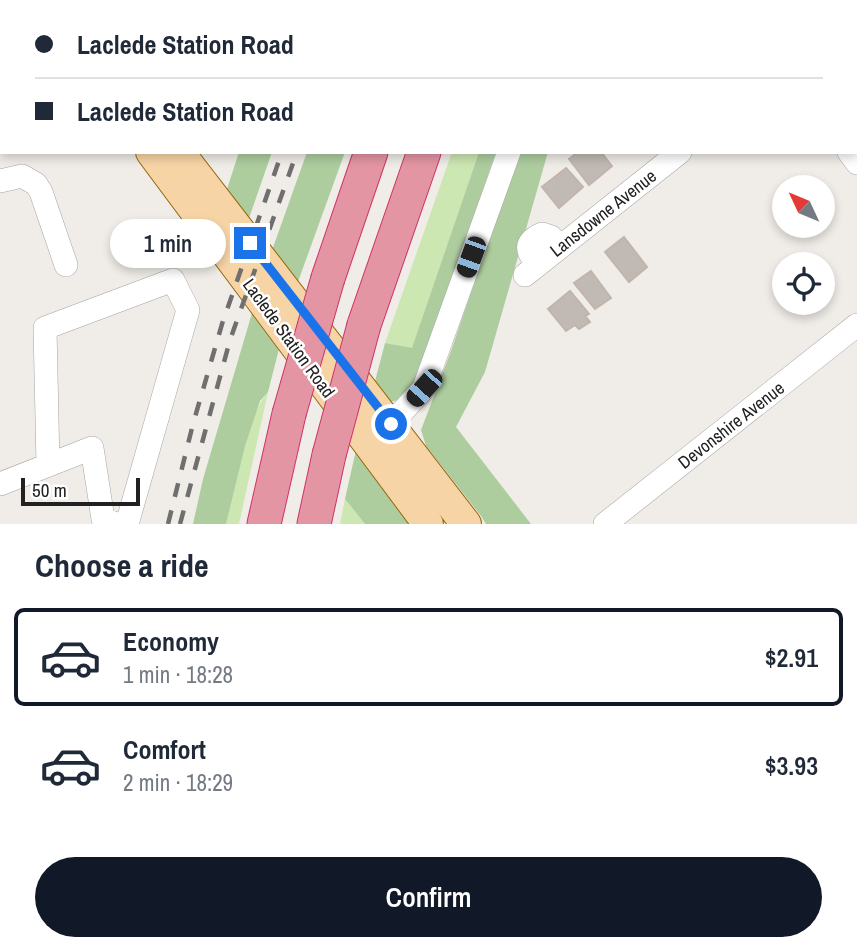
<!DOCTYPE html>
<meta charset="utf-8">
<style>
:root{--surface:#fff;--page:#f6f6f7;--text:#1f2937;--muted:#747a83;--line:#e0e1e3;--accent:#111827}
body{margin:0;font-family:"Archivo Narrow",sans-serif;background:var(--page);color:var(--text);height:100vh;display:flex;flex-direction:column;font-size:26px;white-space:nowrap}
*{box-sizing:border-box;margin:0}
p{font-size:23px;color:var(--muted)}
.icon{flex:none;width:38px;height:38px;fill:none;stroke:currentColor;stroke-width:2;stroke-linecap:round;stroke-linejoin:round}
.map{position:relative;height:524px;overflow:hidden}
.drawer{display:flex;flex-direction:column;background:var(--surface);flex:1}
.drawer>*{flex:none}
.hud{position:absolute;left:0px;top:0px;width:858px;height:154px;box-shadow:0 4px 10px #0003;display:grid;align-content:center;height:154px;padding:0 35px;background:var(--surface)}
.needle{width:46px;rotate:314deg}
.buttons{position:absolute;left:772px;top:175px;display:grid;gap:14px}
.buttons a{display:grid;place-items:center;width:63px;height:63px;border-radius:50%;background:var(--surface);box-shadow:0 4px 10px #0003;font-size:35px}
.scale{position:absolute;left:21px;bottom:18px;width:119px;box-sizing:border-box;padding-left:7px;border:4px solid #212121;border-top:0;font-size:19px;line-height:24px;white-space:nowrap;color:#212121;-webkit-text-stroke:5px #fff;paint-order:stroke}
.end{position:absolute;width:32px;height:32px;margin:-16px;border:9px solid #1a73e8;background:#fff;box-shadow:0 0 0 4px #fff}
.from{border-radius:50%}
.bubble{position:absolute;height:49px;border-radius:24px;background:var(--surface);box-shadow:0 4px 10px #0003;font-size:23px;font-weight:600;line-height:49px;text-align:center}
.car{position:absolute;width:21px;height:42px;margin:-21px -10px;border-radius:9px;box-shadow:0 0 5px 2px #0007;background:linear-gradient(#222 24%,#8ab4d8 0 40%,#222 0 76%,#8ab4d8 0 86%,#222 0)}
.hud b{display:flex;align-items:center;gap:24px;height:66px;font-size:26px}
.hud b+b{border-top:2px solid var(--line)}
.hud i{width:18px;height:18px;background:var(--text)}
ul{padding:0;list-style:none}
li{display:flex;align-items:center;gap:21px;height:98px;margin:0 14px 10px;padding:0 21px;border:4px solid transparent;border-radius:10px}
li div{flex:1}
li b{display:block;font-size:26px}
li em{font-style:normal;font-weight:600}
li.on{border-color:var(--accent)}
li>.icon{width:63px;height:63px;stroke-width:1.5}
h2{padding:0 35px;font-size:32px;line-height:84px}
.button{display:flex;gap:14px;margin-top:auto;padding:14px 35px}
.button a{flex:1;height:80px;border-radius:42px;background:var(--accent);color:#fff;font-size:28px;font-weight:600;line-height:80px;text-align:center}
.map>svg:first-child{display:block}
</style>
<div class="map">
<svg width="857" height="524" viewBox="0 0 857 524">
<rect width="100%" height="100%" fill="#f0ede8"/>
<path fill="#cce7b1" d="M452 152H479L412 349 385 343Z
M268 392 239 524H226C234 490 246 417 268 392Z
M345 499 365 524H340Z"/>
<path fill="#adcd9f" d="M239 152H272L248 221 226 192Z
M307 152H345L295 290 270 256Z
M479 152H496L414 388 404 398 391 402 374 385 385 343 412 348Z
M519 152H548L485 372 456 427 531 524H486L481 516 426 446 421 430 451 351Z
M252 313 279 349 268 392 260 401 245 446 226 524H193L203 479Z
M356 450 411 524H365L345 499Z"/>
<path fill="#c1bab4" stroke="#c1b5ab" stroke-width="2" d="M729 0H760L758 2H730Z
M578 152H601L612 166 589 185 569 159Z
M566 168 583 187 559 208 542 187Z
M624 237 647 267 629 282 605 252Z
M591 271 611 298 595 309 574 283Z
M570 291 589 314 585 316 590 322 579 329 575 325 566 331 548 309Z"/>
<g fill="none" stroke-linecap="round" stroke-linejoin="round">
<g stroke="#a5a5a5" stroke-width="24">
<path id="minor" d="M706 0 707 2
M171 2 172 0
M563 2 564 0
M856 12 857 11
M849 152 857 163
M0 181 22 176 36 184 41 192 66 265
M537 264C526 251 524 242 542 234L551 237 560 247
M525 275 680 152
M380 436 424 388 509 152
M48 465 45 328 173 280 188 310 127 524
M0 484 92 448 103 519 116 524
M605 524 857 325"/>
</g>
<g stroke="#946609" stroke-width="32">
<path id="major" d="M50 0 51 2
M151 152 428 524
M179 152 466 524"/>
</g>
<g stroke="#d13269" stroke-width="35">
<path id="highway" d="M425 2V0
M478 2 479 0
M328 278 371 152
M364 325 424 152
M264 524 289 414
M314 524 329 455"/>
</g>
<use href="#minor" stroke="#fff" stroke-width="23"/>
<use href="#major" stroke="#f7d4a6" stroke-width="30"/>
<use href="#highway" stroke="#e395a3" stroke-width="33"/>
<path stroke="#6f6f6f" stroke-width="4.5" stroke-dasharray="14 14" stroke-linecap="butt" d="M335 2 336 0
M350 2V0
M168 524 193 424 222 324 282 152
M180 524 230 340 297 152"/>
<g stroke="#d13269" stroke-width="35" stroke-linecap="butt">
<path id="highway-bridge" d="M289 414 328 278
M329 455 364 325"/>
</g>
<use href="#highway-bridge" stroke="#e395a3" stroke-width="33"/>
</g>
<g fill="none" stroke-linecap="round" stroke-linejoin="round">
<path stroke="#1a73e8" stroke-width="9" d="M250 243 391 424"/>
</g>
<g text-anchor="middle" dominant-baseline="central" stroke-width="5" stroke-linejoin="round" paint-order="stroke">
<g font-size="18" fill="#212121" stroke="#fff">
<text transform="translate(603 213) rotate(-38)">Lansdowne Avenue</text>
<text transform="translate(289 338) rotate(54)">Laclede Station Road</text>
<text transform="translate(731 425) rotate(-38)">Devonshire Avenue</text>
</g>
</g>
</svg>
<div class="buttons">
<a><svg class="needle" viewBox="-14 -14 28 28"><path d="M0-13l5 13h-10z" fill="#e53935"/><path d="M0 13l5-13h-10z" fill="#747a83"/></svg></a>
<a><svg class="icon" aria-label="locate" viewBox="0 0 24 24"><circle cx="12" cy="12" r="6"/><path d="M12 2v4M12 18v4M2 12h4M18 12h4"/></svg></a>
</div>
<div class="scale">50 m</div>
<i class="end from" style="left:391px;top:424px"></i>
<i class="end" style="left:250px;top:243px"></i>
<div class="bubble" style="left:110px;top:219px;width:116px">1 min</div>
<i class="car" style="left:471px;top:257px;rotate:200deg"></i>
<i class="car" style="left:424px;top:388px;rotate:222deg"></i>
<div class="hud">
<b><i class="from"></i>Laclede Station Road</b>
<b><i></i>Laclede Station Road</b>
</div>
</div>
<section class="drawer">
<h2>Choose a ride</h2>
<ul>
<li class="on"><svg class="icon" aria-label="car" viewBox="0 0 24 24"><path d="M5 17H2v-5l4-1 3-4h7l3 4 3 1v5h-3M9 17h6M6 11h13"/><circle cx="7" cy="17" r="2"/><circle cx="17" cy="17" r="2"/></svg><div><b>Economy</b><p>1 min · 18:28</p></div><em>$2.91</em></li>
<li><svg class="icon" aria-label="car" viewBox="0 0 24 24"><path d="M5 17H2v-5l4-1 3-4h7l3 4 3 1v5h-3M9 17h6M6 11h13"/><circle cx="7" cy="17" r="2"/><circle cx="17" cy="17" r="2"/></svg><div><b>Comfort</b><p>2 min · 18:29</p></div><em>$3.93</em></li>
</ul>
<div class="button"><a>Confirm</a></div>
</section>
